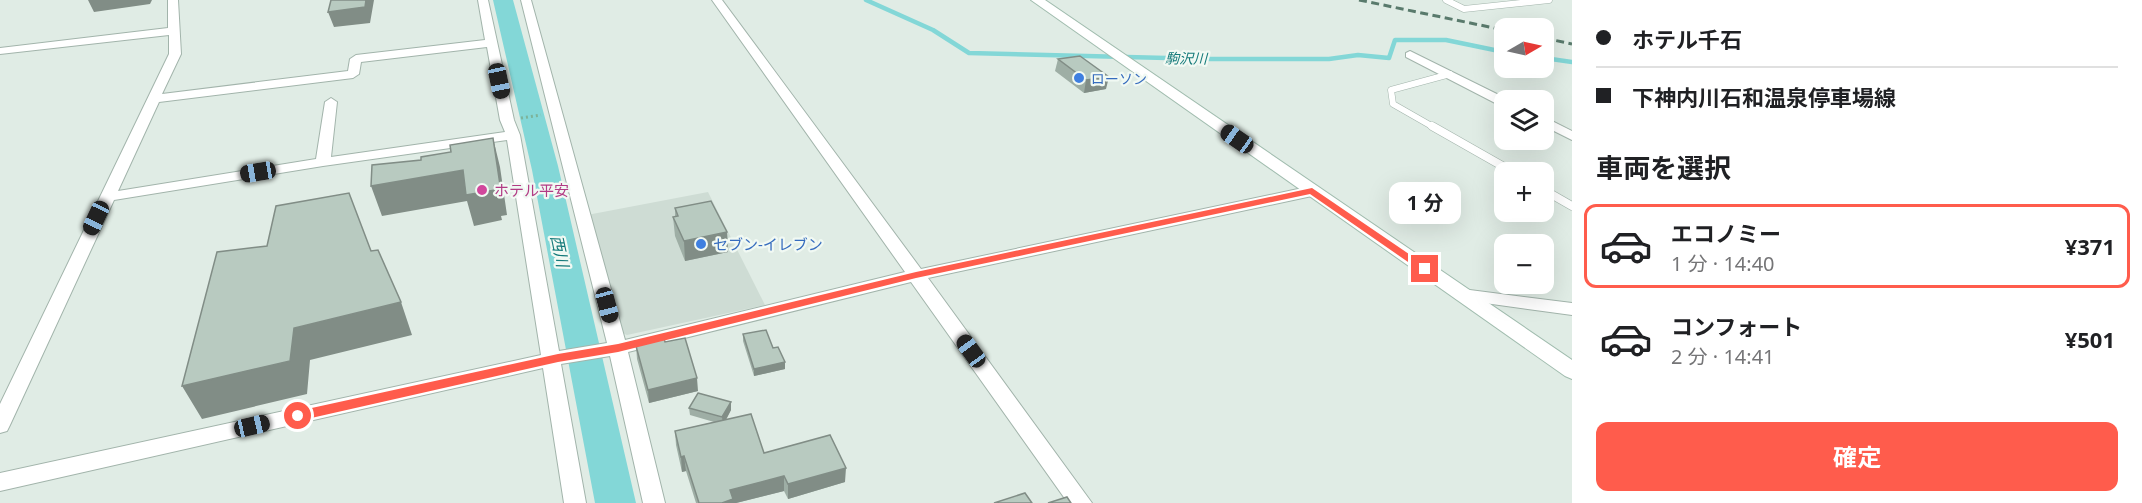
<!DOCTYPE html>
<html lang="ja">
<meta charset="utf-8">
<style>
:root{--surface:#fff;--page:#f6f6f6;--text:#202124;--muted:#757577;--line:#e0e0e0;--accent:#ff5c4c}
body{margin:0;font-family:"Noto Sans","Noto Sans JP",sans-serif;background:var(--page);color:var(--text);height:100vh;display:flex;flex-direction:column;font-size:22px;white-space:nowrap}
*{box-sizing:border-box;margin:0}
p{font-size:20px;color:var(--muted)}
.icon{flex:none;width:33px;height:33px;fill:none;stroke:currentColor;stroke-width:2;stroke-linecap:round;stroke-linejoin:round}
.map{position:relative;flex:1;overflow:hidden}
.details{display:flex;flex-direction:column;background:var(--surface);width:570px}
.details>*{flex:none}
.hud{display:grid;align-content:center;height:132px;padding:0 24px;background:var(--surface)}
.needle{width:39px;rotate:81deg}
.fabs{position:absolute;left:1494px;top:18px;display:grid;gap:12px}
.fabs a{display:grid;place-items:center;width:60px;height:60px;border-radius:12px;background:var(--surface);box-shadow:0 6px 24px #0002;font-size:30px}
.end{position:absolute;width:27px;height:27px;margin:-14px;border:8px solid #ff5c4c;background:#fff;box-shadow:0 0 0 3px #fff}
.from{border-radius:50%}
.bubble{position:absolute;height:42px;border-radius:12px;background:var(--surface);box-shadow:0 6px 24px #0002;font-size:20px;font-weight:700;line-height:42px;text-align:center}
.car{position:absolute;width:18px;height:36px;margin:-18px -9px;border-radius:8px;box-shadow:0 0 4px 2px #0007;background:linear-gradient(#222 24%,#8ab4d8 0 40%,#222 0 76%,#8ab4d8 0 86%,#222 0)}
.hud b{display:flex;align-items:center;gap:21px;height:57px;font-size:22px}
.hud b+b{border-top:2px solid var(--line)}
.hud i{width:15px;height:15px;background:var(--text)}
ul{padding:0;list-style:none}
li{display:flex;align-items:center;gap:18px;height:84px;margin:0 12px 9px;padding:0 12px;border:3px solid transparent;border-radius:12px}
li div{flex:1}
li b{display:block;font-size:22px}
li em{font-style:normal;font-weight:700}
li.selected{border-color:var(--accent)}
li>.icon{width:54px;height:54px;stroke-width:1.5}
h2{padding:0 24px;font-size:27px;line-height:72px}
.button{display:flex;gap:12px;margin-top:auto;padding:12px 24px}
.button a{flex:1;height:69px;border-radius:12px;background:var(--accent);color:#fff;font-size:24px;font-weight:700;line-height:69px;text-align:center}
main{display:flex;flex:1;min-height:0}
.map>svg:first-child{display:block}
</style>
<main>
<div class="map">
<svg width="1572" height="503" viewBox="0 0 1572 503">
<rect width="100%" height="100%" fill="#e0ece5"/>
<path fill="#cedcd4" d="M708 192 765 305 627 335 618 331 587 215Z"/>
<path fill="#83d7d7" d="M493 0H513L558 166 636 503H595L532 170Z"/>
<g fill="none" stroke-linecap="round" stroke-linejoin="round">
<path stroke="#83d7d7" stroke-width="4.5" d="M866 0 933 30 969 53 1207 59H1329L1358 55 1389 58 1395 40H1446L1504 52
M1544 58 1572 62"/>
<g stroke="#a2b4ab" stroke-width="7">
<path id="service-far1" d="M1446 0 1464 9 1549 0
M1435 128 1393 104 1391 90 1450 74"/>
</g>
<g stroke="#a2b4ab" stroke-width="9">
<path id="service" d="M1432 126 1513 172
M1544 190 1572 206"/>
</g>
<g stroke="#a2b4ab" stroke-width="2">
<path id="minor" d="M168 0H178L181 54 162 94 348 71 350 59 356 55 485 40 478 0H488L514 120 520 135 559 351 607 343 521 0H531L625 340 905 272 712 0H722L921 269 1312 186 1320 191 1312 196 928 278 1092 503H1068L911 282 628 352 665 503H643L610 356 561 364 586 503H564L543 368 0 491V473L541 355 507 140 323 166 114 200 10 425 7 431 0 433V404L169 54V35L0 54V48L168 28ZM487 47 500 120 505 132 331 157 337 102 331 98 325 102 316 159 118 191 159 102 353 78 359 74 361 62Z
M1410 51 1414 53 1509 100H1504V106L1499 105 1406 57V53Z
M1544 117 1572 131V140L1544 126Z
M1462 289 1572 303V315L1456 299 1453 295 1456 291Z"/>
</g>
<g stroke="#a0bcae" stroke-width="2">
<path id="secondary" d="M1031 0H1045L1572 360V379L1565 376Z"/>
</g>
<path stroke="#7db39a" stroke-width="3" stroke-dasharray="2 3" stroke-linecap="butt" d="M521 118 541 115"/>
<use href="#service-far1" stroke="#fff" stroke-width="6"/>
<use href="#service" stroke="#fff" stroke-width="8"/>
<use href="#minor" fill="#fff" fill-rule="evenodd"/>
<use href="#secondary" fill="#fff" fill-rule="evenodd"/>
<path stroke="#597a6c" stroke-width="3" stroke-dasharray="8 4.5" stroke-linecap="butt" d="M1359 0 1504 30
M1544 38 1572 44"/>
</g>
<path fill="#9eaea5" d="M1058 59 1106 89 1084 93 1055 71Z
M675 208 727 232 728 252 685 261 675 236 673 217 675 216Z
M743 334 773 348 785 362V369L754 376 743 341Z
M665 342 698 391 649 403 637 359 636 346Z
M731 402V410L726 420 764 453 845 482 788 499 784 491 736 503H696L686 471 682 472 676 445 675 431 714 422 690 415 689 408Z"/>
<path fill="#818d86" d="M88 0H152L150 4 94 12Z
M366 0H374L370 23 334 27 328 12Z
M1109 77 1106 89 1084 93 1086 80Z
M493 138 500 167 507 215 501 216 502 220 474 226 467 201 382 216 371 186 463 170 494 186Z
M727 232 728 252 685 261 684 241Z
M401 302 412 335 310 360 307 394 202 419 182 386 294 328Z
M785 362V369L754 376V369Z
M697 378 698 391 649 403 648 390Z
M731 402V410L723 425 722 417Z
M684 456 686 471 682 472 681 457Z
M846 468 845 482 788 499V484Z
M784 476V491L736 503H721L730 490Z"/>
<path fill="#b8cac0" stroke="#818d86" stroke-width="1.5" d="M331 0H366L365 7 328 12Z
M1080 56 1109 77 1086 80 1058 59Z
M493 138 500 185 494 186 495 190 466 195 463 170 371 186 372 165 421 160V157L451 152 450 145Z
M349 193 371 251 378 250 401 302 294 328 290 361 182 386 217 252 267 246 276 206Z
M711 201 727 232 684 241 673 217 678 216 675 208Z
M766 330 773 348 778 347 785 362 754 369 743 334Z
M685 338 697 378 648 390 636 346 664 339 665 342Z
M698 393 731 402 722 417 689 408Z
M751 414 764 453 830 435 846 468 788 484 784 476 730 490 733 499 722 503H699L684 456 681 457 675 431Z
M1025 493 1032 503H994Z
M1067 497 1071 503H1048Z"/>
<path fill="#ff5c4c" d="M1312 188 1428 267V271H1421L1310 194 916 278 618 352 558 362 298 421 292 416 298 411 558 354 618 344 916 272Z"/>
<g fill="#3f7fe0" stroke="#f1f9f3" stroke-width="2">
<circle cx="1079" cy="78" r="6"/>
<circle cx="701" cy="244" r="6"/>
</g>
<circle fill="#d1479c" stroke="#f1f9f3" stroke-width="2" cx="482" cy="190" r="6"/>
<g text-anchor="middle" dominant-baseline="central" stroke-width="4.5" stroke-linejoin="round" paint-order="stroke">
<g font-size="14" font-style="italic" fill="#147a7a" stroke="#f1f9f3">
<text transform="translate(1186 58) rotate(1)">駒沢川</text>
</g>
<g font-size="14" fill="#366cbe" stroke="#f1f9f3" text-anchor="start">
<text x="1091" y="78">ローソン</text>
</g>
<g font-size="15" fill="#b23c85" stroke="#f1f9f3" text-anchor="start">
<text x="494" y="190">ホテル平安</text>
</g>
<g font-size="15" fill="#366cbe" stroke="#f1f9f3" text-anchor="start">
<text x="713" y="244">セブン-イレブン</text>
</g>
<g font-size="16" font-style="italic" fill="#147a7a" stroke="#f1f9f3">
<text transform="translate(560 251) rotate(78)">西川</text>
</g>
</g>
</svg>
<div class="fabs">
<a><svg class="needle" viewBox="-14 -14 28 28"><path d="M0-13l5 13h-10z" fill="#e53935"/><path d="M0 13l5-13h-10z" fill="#757577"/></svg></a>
<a><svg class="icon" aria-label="layers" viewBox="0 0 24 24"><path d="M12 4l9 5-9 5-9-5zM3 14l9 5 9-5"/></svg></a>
<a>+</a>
<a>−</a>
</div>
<i class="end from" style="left:298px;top:416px"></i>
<i class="end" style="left:1425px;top:269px"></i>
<div class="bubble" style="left:1389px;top:182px;width:72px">1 分</div>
<i class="car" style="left:499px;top:81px;rotate:168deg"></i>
<i class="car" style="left:1237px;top:139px;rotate:305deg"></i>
<i class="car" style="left:258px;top:172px;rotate:261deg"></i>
<i class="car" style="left:96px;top:218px;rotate:205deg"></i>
<i class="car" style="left:607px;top:305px;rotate:165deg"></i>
<i class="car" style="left:971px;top:351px;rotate:324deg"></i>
<i class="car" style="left:252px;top:426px;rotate:77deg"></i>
</div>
<section class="details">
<div class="hud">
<b><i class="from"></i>ホテル千石</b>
<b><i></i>下神内川石和温泉停車場線</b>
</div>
<h2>車両を選択</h2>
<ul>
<li class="selected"><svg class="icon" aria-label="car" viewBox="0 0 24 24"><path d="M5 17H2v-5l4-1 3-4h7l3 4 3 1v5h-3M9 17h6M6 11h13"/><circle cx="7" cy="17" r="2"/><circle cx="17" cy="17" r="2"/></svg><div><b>エコノミー</b><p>1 分 · 14:40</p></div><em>¥371</em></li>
<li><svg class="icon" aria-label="car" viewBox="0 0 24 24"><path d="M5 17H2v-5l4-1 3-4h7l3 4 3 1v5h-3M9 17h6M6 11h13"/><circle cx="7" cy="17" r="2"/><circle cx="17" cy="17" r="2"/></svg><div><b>コンフォート</b><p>2 分 · 14:41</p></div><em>¥501</em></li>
</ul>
<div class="button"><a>確定</a></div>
</section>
</main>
